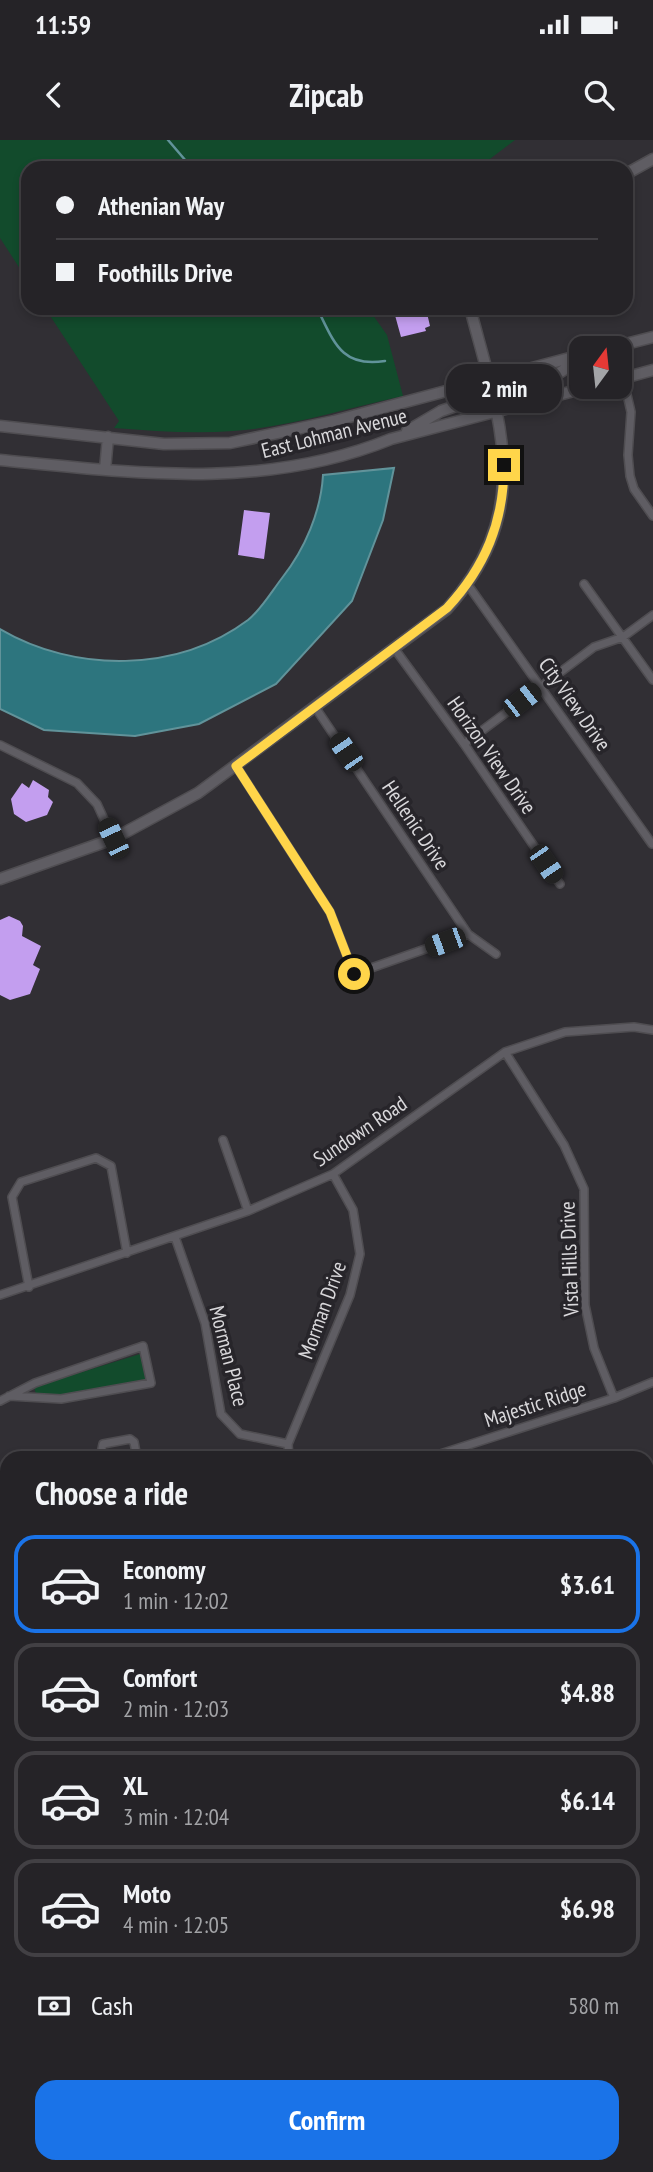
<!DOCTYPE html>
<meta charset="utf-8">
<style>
:root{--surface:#252327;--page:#312f33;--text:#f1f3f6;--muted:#a3a4a7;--line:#424044;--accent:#1a73e8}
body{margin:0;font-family:"PT Sans Narrow",sans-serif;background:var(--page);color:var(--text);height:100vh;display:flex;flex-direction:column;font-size:26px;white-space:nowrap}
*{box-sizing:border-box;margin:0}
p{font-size:23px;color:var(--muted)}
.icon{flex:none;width:38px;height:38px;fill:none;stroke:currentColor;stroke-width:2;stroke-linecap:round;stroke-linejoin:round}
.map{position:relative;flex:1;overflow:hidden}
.sheet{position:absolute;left:0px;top:1311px;width:654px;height:723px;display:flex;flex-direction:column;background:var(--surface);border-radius:21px 21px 0 0;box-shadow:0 4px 10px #0003,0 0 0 2px var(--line)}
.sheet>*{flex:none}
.banner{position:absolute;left:21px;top:21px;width:612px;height:154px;border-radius:21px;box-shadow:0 4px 10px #0003,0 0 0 2px var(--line);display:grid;align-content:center;height:154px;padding:0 35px;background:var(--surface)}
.needle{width:46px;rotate:15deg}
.tools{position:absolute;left:569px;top:196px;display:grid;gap:14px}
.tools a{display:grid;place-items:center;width:63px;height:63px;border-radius:14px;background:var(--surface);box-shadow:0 4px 10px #0003,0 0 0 2px var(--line);font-size:35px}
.end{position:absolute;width:32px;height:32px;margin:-16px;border:9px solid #ffd54a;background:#111;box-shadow:0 0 0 4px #111}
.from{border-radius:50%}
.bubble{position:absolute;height:49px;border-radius:21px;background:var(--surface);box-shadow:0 4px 10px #0003,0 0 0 2px var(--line);font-size:23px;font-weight:800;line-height:49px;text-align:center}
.car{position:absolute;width:21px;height:42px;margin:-21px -10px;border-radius:9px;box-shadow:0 0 5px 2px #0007;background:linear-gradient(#222 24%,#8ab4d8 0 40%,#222 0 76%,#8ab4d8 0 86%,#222 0)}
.banner b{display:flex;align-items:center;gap:24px;height:66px;font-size:26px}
.banner b+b{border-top:2px solid var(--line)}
.banner i{width:18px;height:18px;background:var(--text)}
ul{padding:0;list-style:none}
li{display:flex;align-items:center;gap:21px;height:98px;margin:0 14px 10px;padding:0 21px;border:4px solid var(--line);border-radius:21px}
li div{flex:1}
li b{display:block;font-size:26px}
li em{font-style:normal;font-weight:800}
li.active{border-color:var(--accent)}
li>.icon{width:63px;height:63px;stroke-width:1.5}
h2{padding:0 35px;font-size:32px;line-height:84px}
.pay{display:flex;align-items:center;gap:18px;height:77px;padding:0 35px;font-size:26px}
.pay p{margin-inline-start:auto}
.action{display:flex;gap:14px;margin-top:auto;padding:14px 35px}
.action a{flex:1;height:80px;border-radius:21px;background:var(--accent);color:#fff;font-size:28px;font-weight:800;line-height:80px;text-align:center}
.status{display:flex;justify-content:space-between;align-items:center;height:49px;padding:0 35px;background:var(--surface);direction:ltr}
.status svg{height:19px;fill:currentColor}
header{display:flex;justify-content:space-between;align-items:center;height:91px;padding:0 35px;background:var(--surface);font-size:32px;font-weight:800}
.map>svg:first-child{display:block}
</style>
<div class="status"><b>11:59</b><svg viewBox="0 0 49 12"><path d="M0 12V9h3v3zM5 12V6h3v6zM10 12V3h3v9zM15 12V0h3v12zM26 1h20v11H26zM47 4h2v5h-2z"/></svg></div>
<header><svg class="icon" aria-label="back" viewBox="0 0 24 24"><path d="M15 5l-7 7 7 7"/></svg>Zipcab<svg class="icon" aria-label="search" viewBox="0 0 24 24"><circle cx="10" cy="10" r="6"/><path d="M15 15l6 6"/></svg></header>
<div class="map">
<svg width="653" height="2032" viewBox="0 0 653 2032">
<rect width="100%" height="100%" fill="#312f34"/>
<path fill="#124b2c" d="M0 0H515L478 28H28V141L0 98Z
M45 168H368L387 195 403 256C347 268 290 287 233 291 193 294 154 291 114 288L119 281Z
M140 1214 146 1241 54 1256 36 1254 34 1247Z"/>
<path fill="#2d757e" stroke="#61939a" stroke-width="2" d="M394 328 383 380 352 461 276 544 199 584 135 596 44 590 0 569V489C75 533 177 533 248 480 261 470 272 451 282 438 305 409 321 371 323 335Z"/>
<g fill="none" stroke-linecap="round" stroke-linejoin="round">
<path stroke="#61939a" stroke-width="2.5" d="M168 0 192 28
M317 168C334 202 341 228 385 221
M58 2032 81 2026"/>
</g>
<path fill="#c39eef" d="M393 168H439V170L427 173 430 186 425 188 426 191 401 197Z
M244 370 270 373 264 419 238 415Z
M33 640 49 650 48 657 53 662 47 675 26 682 14 674 11 659 22 643 29 648Z
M9 776 20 781 23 786 22 796 41 806 33 825 40 829 30 854 10 860 0 855V780Z"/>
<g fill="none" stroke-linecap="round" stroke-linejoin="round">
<g stroke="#4f4d51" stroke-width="10">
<path id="street" d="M620 224 631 272 628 315 630 336 634 349 653 376
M584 444 653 540
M468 445 652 704
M394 508 464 604 560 744
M315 567 468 794 496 814
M464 604 594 507 623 497 653 475
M0 605 77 643 97 664 113 699
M236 626 330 772 354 834 468 794
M505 912 564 1005 584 1049 585 1165 594 1208 614 1258
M223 1000 248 1071
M175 1097 205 1183 221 1274 240 1294 288 1304
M29 1147 12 1057 21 1042 96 1018 111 1026 127 1113
M0 1155 248 1071 333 1034 505 912 565 892 634 887 653 890
M0 1261 35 1243 143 1206 151 1243 61 1259 9 1256
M100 1318 103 1304 130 1299 134 1302 137 1318
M289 1318 288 1304 350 1155 360 1114 353 1070 333 1034
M428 1318 614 1258 653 1242
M0 1346 7 1345
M0 1360 7 1359
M648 1371 653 1370
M0 1440 7 1439
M648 1496H653
M0 1502H7
M0 1656H7
M648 1674 653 1676
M0 1723 7 1722
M648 1735 653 1731
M648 1865 653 1861
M0 1940 7 1941
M648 1980 653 1976
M496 2032V2026
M570 2032 579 2026"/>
</g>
<g stroke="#4f4d51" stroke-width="13">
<path id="secondary" d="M626 34 653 19
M610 208 653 197
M620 239 653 230
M499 269 507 253 548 240 581 219
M0 286 164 304 230 303 334 281 581 215
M407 291 441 271 482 257 489 242
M0 320C133 333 263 351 391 299L589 247
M105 330 108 297
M0 739 113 699 198 653 447 469C536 369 500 282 470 168"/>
</g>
<use href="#street" stroke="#5f5d63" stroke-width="7"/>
<use href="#secondary" stroke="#5f5d63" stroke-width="10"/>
</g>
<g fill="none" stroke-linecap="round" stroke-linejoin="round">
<path stroke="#ffd54a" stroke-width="9" d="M354 834 330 772 236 626 447 468C485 427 504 382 504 325"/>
</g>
<g text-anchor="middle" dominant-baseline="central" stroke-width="7" stroke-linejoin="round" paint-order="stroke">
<g font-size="21" fill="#d9d8db" stroke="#27252a">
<text transform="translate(334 293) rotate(-14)">East Lohman Avenue</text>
<text transform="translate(575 564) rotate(55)">City View Drive</text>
<text transform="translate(492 615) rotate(55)">Horizon View Drive</text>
<text transform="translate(416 685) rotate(56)">Hellenic Drive</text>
<text transform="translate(360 991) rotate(-34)">Sundown Road</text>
<text transform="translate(569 1119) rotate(-92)">Vista Hills Drive</text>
<text transform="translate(322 1170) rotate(-70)">Morman Drive</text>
<text transform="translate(229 1216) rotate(76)">Morman Place</text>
<text transform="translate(535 1264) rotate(-18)">Majestic Ridge</text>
</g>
</g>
</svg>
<div class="tools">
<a><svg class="needle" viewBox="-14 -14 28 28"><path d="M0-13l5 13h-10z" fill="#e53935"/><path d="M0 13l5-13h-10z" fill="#a3a4a7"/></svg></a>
</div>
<i class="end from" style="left:354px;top:834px"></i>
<i class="end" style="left:504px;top:325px"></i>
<div class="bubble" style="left:446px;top:224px;width:116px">2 min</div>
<i class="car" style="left:522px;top:560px;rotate:52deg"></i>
<i class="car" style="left:346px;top:612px;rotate:326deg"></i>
<i class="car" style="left:113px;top:698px;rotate:335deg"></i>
<i class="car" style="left:546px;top:724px;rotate:146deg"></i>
<i class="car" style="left:445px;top:802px;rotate:250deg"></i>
<div class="banner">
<b><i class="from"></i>Athenian Way</b>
<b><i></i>Foothills Drive</b>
</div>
<section class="sheet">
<h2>Choose a ride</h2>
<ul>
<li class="active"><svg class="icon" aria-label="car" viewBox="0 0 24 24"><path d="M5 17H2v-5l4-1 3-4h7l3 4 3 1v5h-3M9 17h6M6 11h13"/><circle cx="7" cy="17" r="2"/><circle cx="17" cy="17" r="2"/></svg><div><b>Economy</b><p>1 min · 12:02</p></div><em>$3.61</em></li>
<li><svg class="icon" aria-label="car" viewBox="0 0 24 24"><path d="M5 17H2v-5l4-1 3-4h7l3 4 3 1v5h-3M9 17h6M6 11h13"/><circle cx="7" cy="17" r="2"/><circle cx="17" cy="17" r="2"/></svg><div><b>Comfort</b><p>2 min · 12:03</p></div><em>$4.88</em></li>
<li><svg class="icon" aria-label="car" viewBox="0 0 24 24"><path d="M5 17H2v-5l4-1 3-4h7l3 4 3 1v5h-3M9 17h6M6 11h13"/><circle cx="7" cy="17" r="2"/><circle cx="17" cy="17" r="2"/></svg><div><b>XL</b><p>3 min · 12:04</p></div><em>$6.14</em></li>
<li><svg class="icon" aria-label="car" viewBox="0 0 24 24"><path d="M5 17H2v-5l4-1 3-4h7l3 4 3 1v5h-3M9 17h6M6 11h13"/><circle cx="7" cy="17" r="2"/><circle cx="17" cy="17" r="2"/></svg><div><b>Moto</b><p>4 min · 12:05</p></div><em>$6.98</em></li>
</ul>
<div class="pay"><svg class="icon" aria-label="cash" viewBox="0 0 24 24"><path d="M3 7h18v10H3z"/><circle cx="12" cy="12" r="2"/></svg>Cash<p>580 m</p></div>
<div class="action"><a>Confirm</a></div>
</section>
</div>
